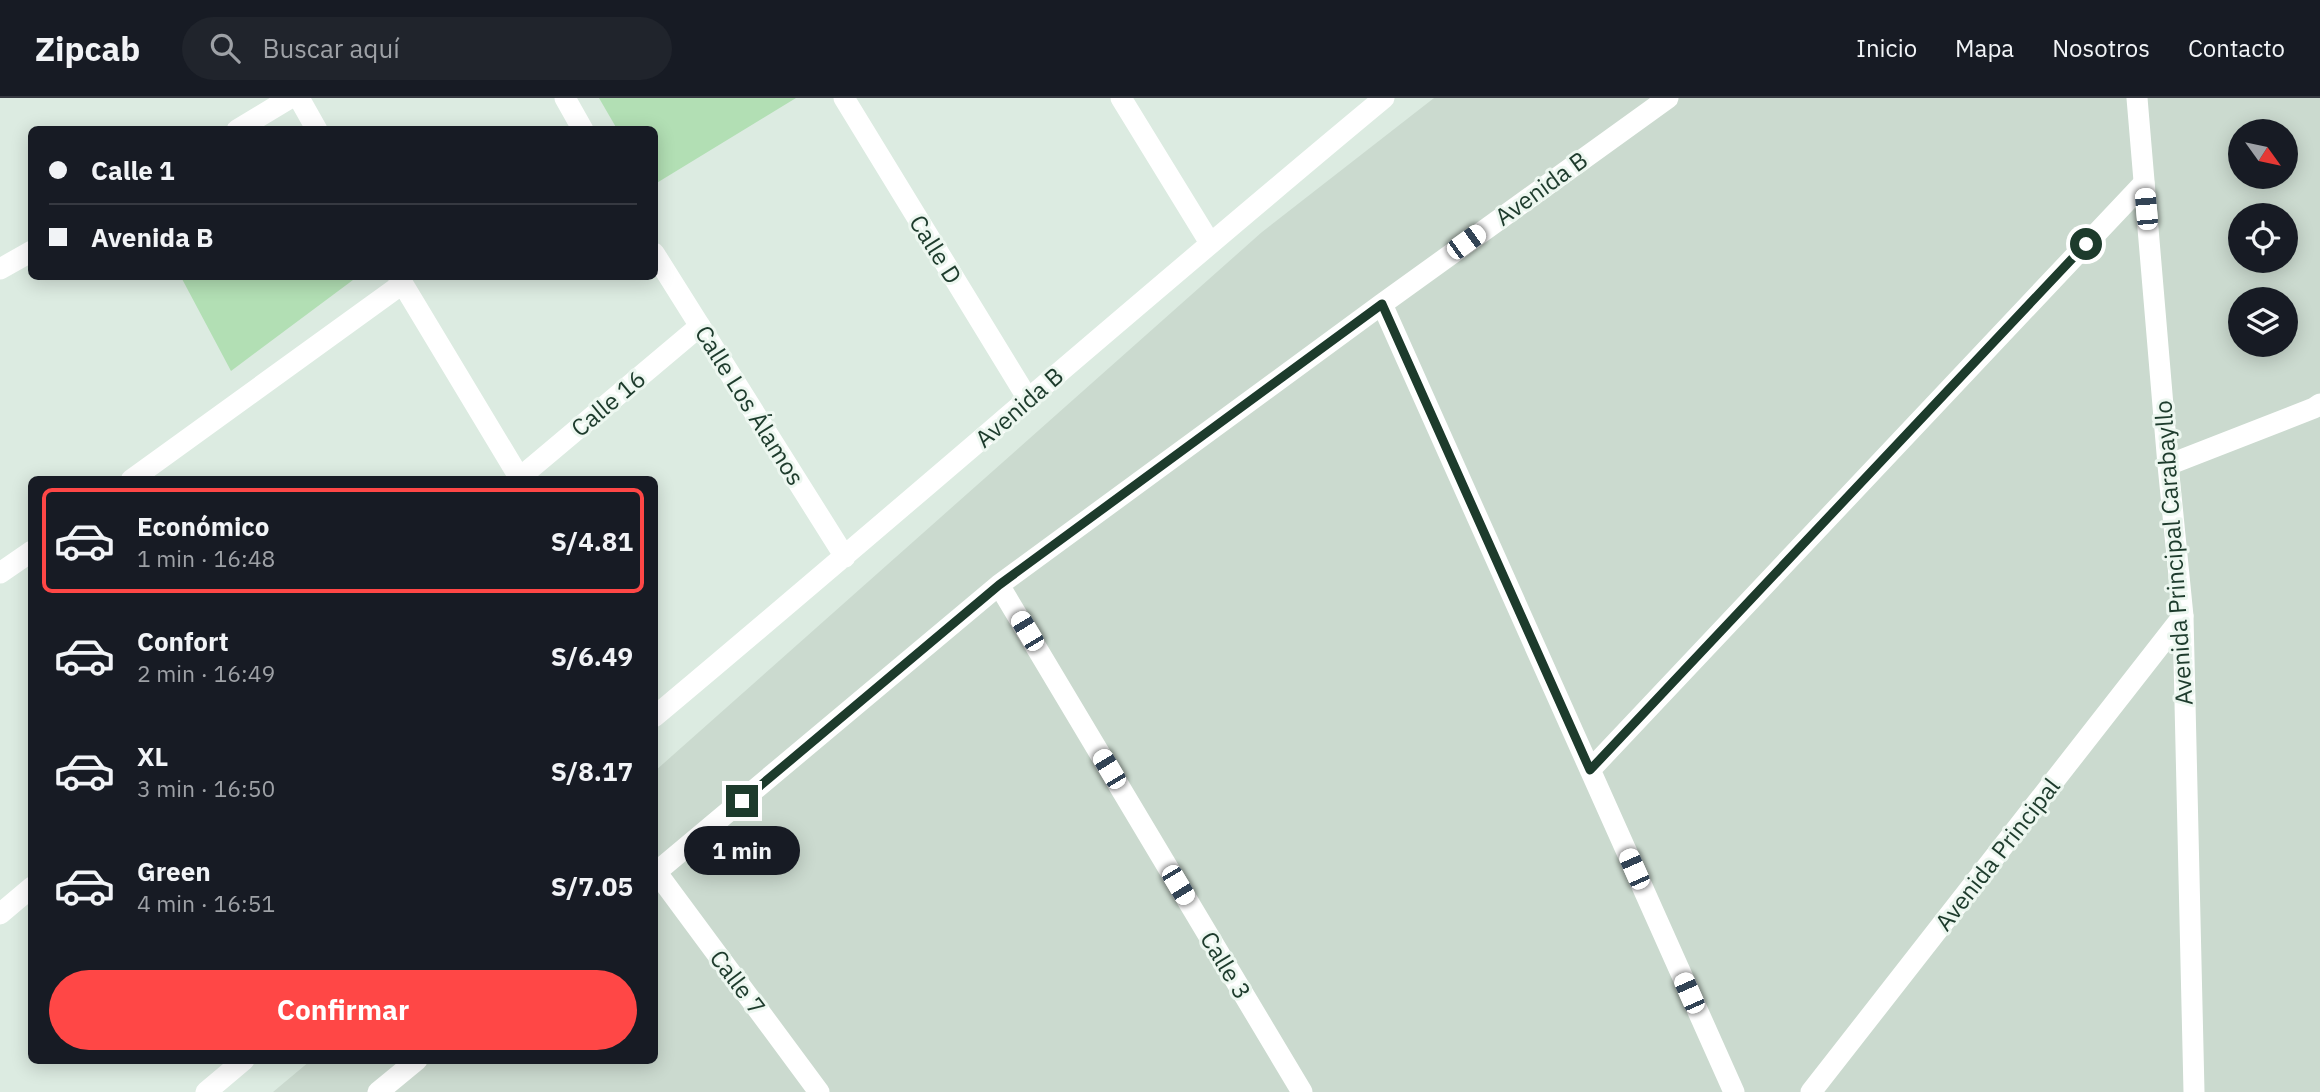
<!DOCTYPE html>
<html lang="es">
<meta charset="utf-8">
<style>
:root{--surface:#171b24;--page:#20242c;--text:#f1f3f6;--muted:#9ea1a6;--line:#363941;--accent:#ff4746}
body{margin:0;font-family:"IBM Plex Sans",sans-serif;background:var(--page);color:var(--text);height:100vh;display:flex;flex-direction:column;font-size:26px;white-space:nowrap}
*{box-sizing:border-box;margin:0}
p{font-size:23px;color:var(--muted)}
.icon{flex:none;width:38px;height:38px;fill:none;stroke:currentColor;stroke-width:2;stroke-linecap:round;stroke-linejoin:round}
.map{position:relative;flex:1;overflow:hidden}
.side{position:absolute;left:28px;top:378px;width:630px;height:588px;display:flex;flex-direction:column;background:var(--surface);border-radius:10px;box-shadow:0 4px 18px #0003}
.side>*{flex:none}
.hud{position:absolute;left:28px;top:28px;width:630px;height:154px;border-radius:10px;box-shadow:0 4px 18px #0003;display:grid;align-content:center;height:154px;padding:0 21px;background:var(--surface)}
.needle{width:46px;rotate:123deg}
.fabs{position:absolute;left:2228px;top:21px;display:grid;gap:14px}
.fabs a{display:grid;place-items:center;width:70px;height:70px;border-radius:50%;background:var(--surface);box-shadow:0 4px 18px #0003;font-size:35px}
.end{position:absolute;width:32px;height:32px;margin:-16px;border:9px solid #1d3b2c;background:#fff;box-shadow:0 0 0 4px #fff}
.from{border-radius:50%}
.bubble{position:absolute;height:49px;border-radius:24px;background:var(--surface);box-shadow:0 4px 18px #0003;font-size:23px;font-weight:700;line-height:49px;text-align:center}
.car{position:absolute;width:21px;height:42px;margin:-21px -10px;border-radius:9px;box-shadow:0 0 5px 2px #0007;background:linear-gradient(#fff 24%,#345 0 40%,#fff 0 76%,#345 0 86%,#fff 0)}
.hud b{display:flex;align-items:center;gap:24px;height:66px;font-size:26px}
.hud b+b{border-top:2px solid var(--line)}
.hud i{width:18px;height:18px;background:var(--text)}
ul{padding:12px 0 0;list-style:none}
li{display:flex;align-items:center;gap:21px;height:105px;margin:0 14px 10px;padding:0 7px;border:4px solid transparent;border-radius:10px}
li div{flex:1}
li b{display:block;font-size:26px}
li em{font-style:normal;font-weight:700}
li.on{border-color:var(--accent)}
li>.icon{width:63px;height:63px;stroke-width:1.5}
.cta{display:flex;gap:14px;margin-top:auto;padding:14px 21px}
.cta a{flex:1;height:80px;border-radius:42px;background:var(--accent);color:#fff;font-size:28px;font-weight:700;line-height:80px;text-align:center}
header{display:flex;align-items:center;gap:42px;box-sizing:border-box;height:98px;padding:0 35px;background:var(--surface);border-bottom:2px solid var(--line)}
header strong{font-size:33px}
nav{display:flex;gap:38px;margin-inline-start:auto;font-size:24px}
.search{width:490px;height:63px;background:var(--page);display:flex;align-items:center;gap:18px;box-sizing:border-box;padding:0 24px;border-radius:38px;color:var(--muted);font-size:26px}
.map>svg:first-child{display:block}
</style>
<header>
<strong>Zipcab</strong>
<div class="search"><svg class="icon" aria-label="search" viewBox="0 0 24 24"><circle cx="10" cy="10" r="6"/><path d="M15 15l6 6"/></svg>Buscar aquí</div>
<nav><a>Inicio</a><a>Mapa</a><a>Nosotros</a><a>Contacto</a></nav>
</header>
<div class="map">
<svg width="2320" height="994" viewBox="0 0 2320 994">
<rect width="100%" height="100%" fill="#dcebe1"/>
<path fill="#cbdacf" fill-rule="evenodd" d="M1434 0H2320V994H273L310 963 654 962 655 673 1262 134ZM2240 33H2286V79H2240ZM2240 117H2286V163H2240ZM2240 201H2286V247H2240Z"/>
<path fill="#b2dfb4" d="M599 0H796L655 86 654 32 617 31Z
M357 179 231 273 181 179 357 178Z"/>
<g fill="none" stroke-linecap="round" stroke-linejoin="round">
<path stroke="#fff" stroke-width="21" d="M299 0 317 32
M844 0 1028 301
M1121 0 1210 145
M237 32 290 0
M0 171 32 153
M398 178 519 379
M1382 206 1734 994
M2168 367 2314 310 2320 306
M131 382 402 186
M517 382 700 228
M0 475 32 453
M999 487 1302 994
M1590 672 2144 85
M657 775 819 994
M654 776 999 487 1382 206 1668 0
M0 816 32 789
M378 994 417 962
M1811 994 2183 518"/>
<path stroke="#fff" stroke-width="21" d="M565 0 583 32
M2137 0 2168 367 2183 518 2194 994
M654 155 845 459
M654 619C899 414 1138 204 1384 0
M206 994 244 962"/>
</g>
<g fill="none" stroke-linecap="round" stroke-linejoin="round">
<path stroke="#1d3b2c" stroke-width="9" d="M742 703 999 487 1382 206 1590 672 2086 146"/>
</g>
<g text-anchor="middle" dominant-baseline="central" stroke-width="6" stroke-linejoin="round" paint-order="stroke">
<g font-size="24" fill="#1d3b2c" stroke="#edf7f0">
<text transform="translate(1541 90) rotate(-36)">Avenida B</text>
<text transform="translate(936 151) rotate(58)">Calle D</text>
<text transform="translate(608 305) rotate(-40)">Calle 16</text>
<text transform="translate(750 307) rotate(58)">Calle Los Álamos</text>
<text transform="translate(1019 309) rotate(-41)">Avenida B</text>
<text transform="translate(2173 455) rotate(-94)">Avenida Principal Carabayllo</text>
<text transform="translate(1997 756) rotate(-52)">Avenida Principal</text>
<text transform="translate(1226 867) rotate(59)">Calle 3</text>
<text transform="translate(738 884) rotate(53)">Calle 7</text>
</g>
</g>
</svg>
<div class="fabs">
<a><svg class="needle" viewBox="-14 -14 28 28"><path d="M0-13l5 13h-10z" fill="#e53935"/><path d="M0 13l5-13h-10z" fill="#9ea1a6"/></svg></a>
<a><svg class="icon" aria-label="locate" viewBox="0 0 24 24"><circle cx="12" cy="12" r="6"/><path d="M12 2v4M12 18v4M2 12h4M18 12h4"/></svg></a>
<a><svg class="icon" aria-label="layers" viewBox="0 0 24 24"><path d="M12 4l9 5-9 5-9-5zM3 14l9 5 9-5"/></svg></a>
</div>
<i class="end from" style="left:2086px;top:146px"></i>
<i class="end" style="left:742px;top:703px"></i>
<div class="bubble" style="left:684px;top:728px;width:116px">1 min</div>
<i class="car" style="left:2146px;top:111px;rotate:355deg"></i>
<i class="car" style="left:1466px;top:144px;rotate:54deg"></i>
<i class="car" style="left:1027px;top:533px;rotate:329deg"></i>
<i class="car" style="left:1109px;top:671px;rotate:329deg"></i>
<i class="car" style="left:1634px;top:771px;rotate:336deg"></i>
<i class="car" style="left:1178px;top:787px;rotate:149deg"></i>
<i class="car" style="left:1689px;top:895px;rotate:336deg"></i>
<div class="hud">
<b><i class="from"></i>Calle 1</b>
<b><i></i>Avenida B</b>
</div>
<section class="side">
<ul>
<li class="on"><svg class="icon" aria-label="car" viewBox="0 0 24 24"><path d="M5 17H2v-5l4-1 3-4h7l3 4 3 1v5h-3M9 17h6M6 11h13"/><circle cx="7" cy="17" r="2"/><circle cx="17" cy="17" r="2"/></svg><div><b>Económico</b><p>1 min · 16:48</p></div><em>S/4.81</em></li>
<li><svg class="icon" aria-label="car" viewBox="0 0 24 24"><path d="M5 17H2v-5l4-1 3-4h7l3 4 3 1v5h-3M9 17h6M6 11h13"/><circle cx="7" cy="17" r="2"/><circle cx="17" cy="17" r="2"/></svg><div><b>Confort</b><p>2 min · 16:49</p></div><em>S/6.49</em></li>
<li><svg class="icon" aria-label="car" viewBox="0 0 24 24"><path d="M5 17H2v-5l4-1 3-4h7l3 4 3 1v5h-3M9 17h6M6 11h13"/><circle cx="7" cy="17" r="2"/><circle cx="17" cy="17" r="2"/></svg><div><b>XL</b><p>3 min · 16:50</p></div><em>S/8.17</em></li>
<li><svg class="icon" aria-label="car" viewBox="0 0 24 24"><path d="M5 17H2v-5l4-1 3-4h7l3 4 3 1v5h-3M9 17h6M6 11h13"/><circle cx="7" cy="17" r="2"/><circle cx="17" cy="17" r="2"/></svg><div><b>Green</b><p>4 min · 16:51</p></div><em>S/7.05</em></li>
</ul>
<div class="cta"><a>Confirmar</a></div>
</section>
</div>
